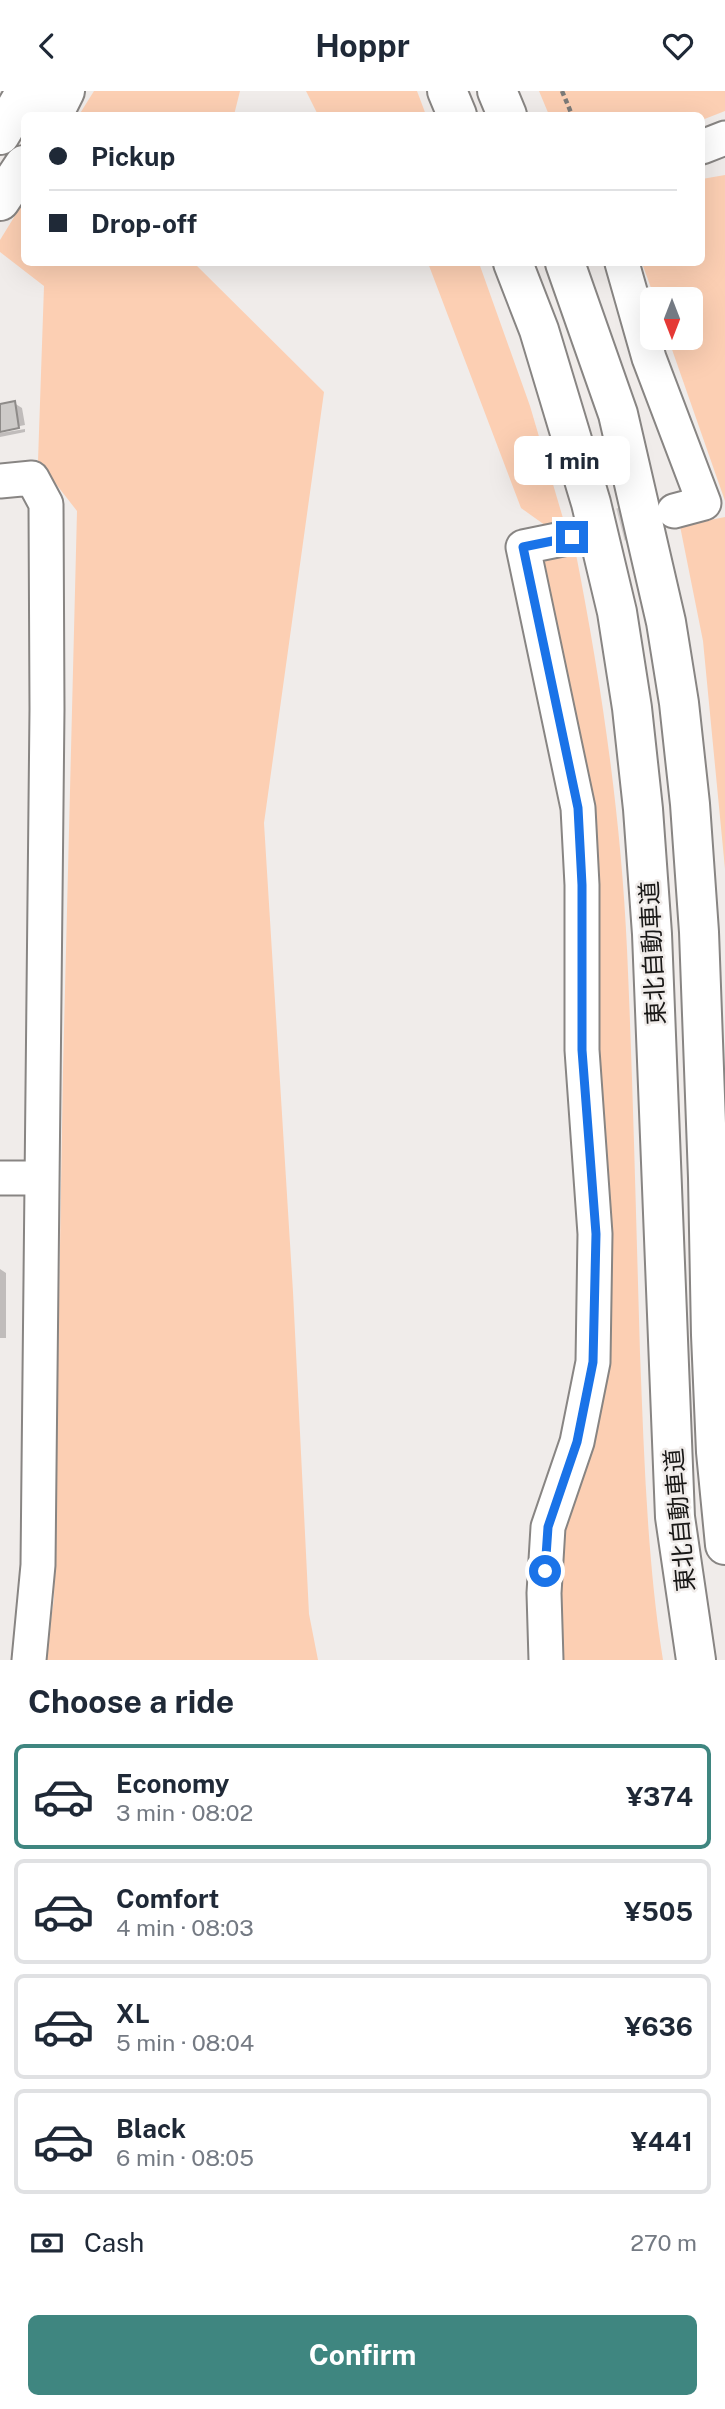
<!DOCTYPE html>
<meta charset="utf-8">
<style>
:root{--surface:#fff;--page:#f2f2f3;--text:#1f2937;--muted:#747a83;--line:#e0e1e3;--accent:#3f8680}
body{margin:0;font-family:"Public Sans","Noto Sans JP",sans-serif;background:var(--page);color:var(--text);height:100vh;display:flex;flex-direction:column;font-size:26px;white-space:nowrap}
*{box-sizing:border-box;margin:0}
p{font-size:23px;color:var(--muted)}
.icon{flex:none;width:38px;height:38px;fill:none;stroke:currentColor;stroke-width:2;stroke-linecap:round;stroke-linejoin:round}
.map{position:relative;height:1569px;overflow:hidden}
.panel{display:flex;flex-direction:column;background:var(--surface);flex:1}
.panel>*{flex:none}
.banner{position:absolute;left:21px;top:21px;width:684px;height:154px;border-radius:10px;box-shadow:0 7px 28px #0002;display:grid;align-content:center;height:154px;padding:0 28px;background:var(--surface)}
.needle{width:46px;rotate:180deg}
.controls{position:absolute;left:640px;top:196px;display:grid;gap:14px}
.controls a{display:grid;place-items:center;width:63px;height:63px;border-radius:10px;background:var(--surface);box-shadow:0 7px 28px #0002;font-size:35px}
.end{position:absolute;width:32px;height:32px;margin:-16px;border:9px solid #1a73e8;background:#fff;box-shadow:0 0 0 4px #fff}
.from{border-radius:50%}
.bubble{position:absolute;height:49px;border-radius:10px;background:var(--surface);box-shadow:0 7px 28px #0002;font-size:23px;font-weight:700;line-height:49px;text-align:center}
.banner b{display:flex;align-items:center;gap:24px;height:66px;font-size:26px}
.banner b+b{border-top:2px solid var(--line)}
.banner i{width:18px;height:18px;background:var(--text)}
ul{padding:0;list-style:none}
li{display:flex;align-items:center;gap:21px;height:105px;margin:0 14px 10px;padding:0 14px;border:4px solid var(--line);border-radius:10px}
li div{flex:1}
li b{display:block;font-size:26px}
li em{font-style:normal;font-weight:700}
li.on{border-color:var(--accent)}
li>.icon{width:63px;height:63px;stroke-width:1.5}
h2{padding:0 28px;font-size:32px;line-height:84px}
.pay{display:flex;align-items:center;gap:18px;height:77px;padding:0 28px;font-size:26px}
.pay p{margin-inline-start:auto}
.primary-button{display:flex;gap:14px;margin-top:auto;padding:14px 28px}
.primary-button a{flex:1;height:80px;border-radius:10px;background:var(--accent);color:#fff;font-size:28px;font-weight:700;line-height:80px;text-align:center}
header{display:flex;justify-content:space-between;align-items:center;height:91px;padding:0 28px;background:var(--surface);font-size:32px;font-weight:700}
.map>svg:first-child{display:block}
</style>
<header><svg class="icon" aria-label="back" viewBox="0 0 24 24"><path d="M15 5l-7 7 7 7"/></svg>Hoppr<svg class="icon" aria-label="heart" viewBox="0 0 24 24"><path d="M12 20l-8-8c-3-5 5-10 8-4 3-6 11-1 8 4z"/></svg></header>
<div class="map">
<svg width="725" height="1569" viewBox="0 0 725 1569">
<rect width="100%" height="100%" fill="#f0ecea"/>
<path fill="#fccfb3" d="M94 0H240L234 24H79Z
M306 0H417L426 24H318Z
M539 0H725V20L702 29V24H549Z
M725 84V410L668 247H691V208H655L642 172H702V88Z
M24 110V172H194L324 301 264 732 293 1201 309 1523 318 1569H45L54 1508 63 979 77 420 38 370 44 195 0 161V149Z
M428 172H479L530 315 565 434 549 437 521 417Z
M725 426V778L703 550 680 435Z
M575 458C601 590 621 724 627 858 633 992 636 1127 640 1262 644 1363 647 1469 663 1569H560L557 1444 577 1385 594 1005 538 484 545 464Z"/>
<path fill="#0003" d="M14 312 22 317 25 334 0 339V314Z
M25 338V341L0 346V342Z
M0 1178 6 1182V1247H0Z"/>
<path fill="#cdcac8" stroke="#8e8b89" stroke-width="2" d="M15 310 19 337 0 341V313Z"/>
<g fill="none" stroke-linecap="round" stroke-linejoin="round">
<path stroke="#d0ccca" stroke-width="33" stroke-dasharray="33 17" stroke-linecap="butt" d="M572 446 669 421"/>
<g stroke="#888583" stroke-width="37">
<path id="minor" d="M702 56 725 47
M622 172 649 267 704 412 674 420
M0 390 32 387 46 413 47 618 38 1474 29 1569
M0 1087H42
M546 1569 544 1502 548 1436 577 1351 593 1271 595 1143 582 959V794L578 717 523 456 572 446"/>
</g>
<g stroke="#888583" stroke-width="42">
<path id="major" d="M53 24 65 0
M0 44 26 0
M0 110 24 74"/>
</g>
<g stroke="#888583" stroke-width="42">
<path id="highway" d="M447 0 457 24
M497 0 507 24
M513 172 539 239 591 412 617 521 632 617 643 718 652 843 675 1426 696 1569
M565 172 618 323 666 531 679 612 690 713 699 841 708 1087 711 1244 716 1361 725 1454"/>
</g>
<path stroke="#7c7a78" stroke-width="4.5" stroke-dasharray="5 3.5" stroke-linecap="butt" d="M562 0 572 24"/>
<use href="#minor" stroke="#fff" stroke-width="33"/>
<use href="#major" stroke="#fff" stroke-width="38"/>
<use href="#highway" stroke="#fff" stroke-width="38"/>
</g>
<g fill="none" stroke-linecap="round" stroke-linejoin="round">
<path stroke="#1a73e8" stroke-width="9" d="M545 1480 548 1436 577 1351 593 1271 596 1143 582 959V794L578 717 523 456 572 446"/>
</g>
<g text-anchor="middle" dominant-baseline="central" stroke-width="5" stroke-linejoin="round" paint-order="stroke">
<g font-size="24" fill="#191817" stroke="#f0ecea">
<text transform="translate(652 862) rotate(-93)">東北自動車道</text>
<text transform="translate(679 1429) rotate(-95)">東北自動車道</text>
</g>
</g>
</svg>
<div class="controls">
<a><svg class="needle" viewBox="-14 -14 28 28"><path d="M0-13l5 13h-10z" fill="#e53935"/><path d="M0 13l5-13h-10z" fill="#747a83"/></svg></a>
</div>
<i class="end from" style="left:545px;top:1480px"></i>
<i class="end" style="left:572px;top:446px"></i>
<div class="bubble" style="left:514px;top:345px;width:116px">1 min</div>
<div class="banner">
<b><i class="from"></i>Pickup</b>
<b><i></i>Drop-off</b>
</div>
</div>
<section class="panel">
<h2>Choose a ride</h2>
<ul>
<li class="on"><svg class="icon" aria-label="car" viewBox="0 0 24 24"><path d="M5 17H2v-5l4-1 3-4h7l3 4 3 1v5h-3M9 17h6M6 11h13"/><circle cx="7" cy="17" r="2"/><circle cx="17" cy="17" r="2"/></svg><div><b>Economy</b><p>3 min · 08:02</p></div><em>¥374</em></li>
<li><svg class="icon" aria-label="car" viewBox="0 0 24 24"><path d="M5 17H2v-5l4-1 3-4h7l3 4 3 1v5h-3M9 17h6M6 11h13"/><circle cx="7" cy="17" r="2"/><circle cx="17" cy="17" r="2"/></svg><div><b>Comfort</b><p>4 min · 08:03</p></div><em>¥505</em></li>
<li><svg class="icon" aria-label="car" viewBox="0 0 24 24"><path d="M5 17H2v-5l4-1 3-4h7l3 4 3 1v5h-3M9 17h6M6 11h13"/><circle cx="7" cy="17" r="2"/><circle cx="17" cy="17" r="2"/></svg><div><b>XL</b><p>5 min · 08:04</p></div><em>¥636</em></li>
<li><svg class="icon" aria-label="car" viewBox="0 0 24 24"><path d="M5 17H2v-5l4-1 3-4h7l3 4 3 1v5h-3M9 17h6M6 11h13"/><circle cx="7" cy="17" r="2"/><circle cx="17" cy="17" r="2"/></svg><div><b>Black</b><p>6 min · 08:05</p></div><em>¥441</em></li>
</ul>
<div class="pay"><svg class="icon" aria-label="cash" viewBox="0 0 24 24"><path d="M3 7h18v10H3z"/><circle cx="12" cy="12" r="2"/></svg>Cash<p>270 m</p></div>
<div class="primary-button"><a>Confirm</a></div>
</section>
